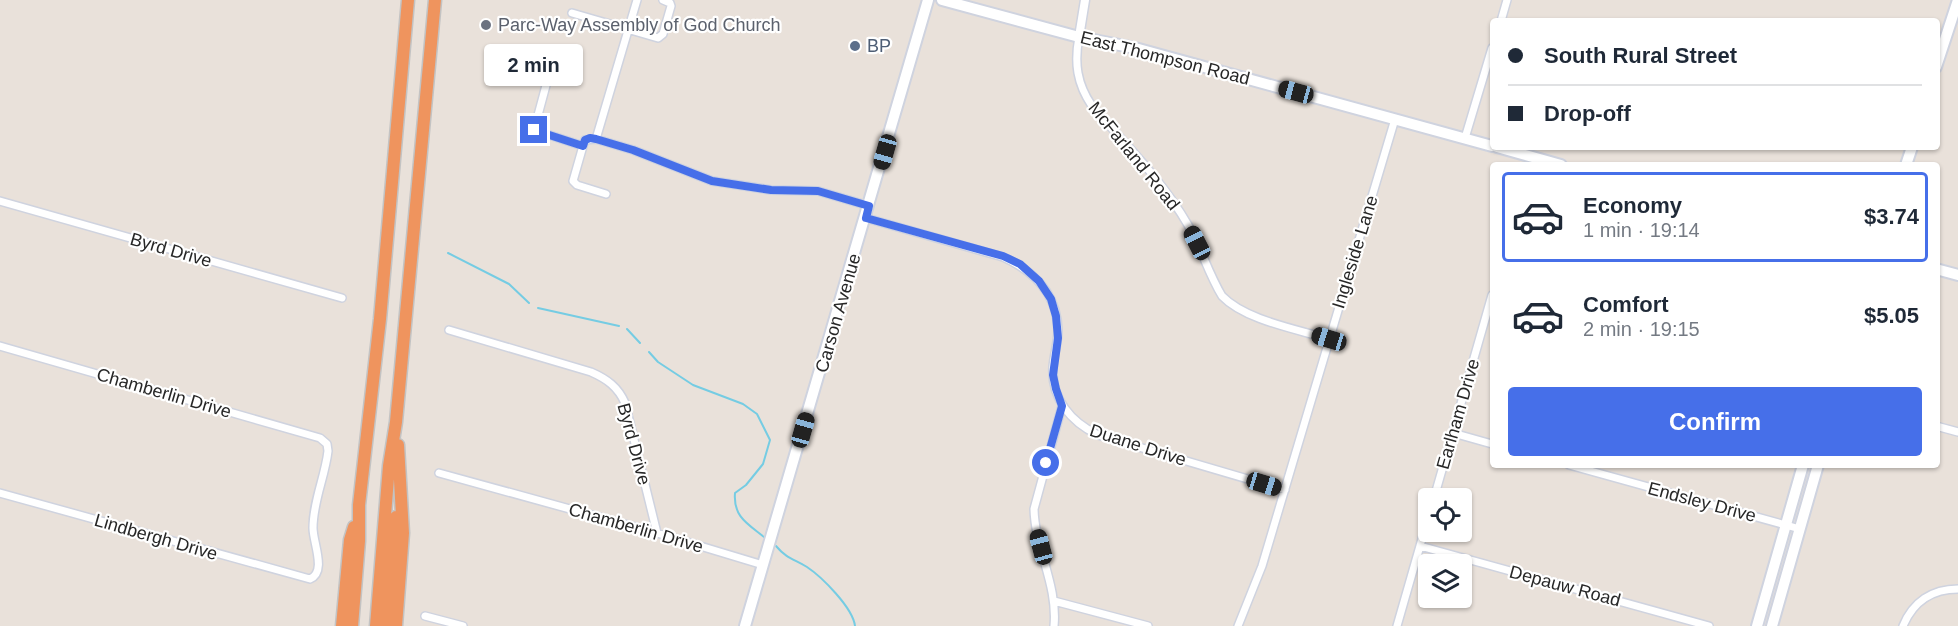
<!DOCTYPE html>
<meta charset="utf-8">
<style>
:root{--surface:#fff;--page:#f6f6f7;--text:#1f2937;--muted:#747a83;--line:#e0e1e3;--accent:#466fe9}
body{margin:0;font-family:Arial,sans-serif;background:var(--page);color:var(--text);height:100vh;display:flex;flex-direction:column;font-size:22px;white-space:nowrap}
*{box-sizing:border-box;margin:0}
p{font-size:20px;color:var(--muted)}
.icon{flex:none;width:33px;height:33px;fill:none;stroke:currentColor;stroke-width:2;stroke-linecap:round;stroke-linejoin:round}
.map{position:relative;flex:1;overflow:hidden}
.side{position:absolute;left:1490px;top:162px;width:450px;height:306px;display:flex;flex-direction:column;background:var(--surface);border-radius:6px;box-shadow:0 2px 4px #0004}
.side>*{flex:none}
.guide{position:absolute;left:1490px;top:18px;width:450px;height:132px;border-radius:6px;box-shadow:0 2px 4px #0004;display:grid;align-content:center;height:132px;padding:0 18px;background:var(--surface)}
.tools{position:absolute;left:1418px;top:488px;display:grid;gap:12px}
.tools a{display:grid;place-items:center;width:54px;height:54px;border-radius:6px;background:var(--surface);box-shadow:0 2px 4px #0004;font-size:30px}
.end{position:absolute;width:27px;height:27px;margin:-14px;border:8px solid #466fe9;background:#fff;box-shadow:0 0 0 3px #fff}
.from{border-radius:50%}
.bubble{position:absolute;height:42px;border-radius:6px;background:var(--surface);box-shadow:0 2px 4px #0004;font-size:20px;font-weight:700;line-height:42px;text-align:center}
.car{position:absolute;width:18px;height:36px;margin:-18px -9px;border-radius:8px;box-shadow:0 0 4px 2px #0007;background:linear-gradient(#222 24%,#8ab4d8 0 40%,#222 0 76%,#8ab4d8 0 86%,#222 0)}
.guide b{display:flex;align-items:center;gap:21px;height:57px;font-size:22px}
.guide b+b{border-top:2px solid var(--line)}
.guide i{width:15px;height:15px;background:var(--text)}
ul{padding:10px 0 0;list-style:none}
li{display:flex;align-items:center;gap:18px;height:90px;margin:0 12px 9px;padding:0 6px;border:3px solid transparent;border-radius:6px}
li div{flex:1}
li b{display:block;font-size:22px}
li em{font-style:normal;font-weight:700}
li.current{border-color:var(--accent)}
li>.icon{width:54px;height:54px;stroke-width:1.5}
.button{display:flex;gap:12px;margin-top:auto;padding:12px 18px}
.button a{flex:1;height:69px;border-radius:6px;background:var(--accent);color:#fff;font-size:24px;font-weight:700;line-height:69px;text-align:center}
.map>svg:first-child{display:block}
</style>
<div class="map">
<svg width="1958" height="626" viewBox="0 0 1958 626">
<rect width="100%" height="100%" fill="#e9e1da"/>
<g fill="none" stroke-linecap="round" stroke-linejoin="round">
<path stroke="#75cce3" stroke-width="2" d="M448 253 509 284 529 303
M538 308 619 326
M627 329 640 343
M649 352 658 362 693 385 743 404 757 414 770 440 763 464 746 485 735 493C733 517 748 524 764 537
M776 546C787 559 794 559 807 567 822 577 853 608 855 626"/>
<g stroke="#cfd3df" stroke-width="10">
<path id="minor" d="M572 13 658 38 663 34 671 6 670 3 663 0
M1501 21 1507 0
M1079 37C1074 63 1077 84 1092 106 1126 145 1162 180 1188 225 1201 247 1208 273 1222 296 1245 320 1296 329 1329 339
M548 78 534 130 583 146 585 140 596 139 633 150 712 181 771 190 818 191 869 206
M1465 138 1492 48
M596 139 637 0
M583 146 573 181 577 185 606 194
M0 201 342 298
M866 218 1003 257C1034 271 1057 294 1058 330 1058 343 1054 354 1053 367 1051 399 1071 422 1098 435L1285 490
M449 330 591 372C607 379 618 387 625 403L657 533
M0 346 320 438 327 444 328 451C325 477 313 501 313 528 313 543 327 572 310 579L0 493
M1936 426 1958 432
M1453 433 1492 444
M1569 465 1800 529
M439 473 657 533 763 565
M1434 498 1492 295
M1420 546 1709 626
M1054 601 1148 626
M425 616 463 626
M1054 626C1058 585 1035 549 1034 509L1062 406
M1238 626 1262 566 1395 119
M1397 626 1428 518
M1903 626C1913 602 1932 589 1958 589"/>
</g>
<g stroke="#cfd3df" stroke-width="11">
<path id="tertiary" d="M1079 37 1085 0"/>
</g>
<g stroke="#cfd3df" stroke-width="14">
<path id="secondary" d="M942 0 1079 37 1135 48 1492 146
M1936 67 1958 0
M1497 147 1561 165
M1906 165 1912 147
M1936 269 1958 275
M745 626 928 0
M1757 626 1803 465
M1772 626 1818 465"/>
</g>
<g stroke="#c3c3c3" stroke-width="15">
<path id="motorway" d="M342 626 350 540 354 527
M352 626 359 541V505L380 319 408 0
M376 626 389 466 396 422 435 0
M387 626 396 517
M396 626 403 533 398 445"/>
</g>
<use href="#minor" stroke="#fff" stroke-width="7"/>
<use href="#tertiary" stroke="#fff" stroke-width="8"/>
<use href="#secondary" stroke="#fff" stroke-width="10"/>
<use href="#motorway" stroke="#ef945e" stroke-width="12"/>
</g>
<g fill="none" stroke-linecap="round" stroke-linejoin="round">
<path stroke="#466fe9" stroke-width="8" d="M534 130 583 146 585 140 590 138 596 139 633 150 712 181 771 190 818 191 869 206 866 218 1003 256 1020 264 1039 281 1051 299 1056 316 1058 338 1053 375 1056 389 1062 406 1046 463"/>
</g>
<circle fill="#6b7280" stroke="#fff" stroke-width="2" cx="486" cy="25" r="6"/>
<circle fill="#5c6f8a" stroke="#fff" stroke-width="2" cx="855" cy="46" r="6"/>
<g text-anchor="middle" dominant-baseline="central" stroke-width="4.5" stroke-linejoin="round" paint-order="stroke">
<g font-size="18" fill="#5b616d" stroke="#fff" text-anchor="start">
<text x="498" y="25">Parc-Way Assembly of God Church</text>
</g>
<g font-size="18" fill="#4e5e75" stroke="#fff" text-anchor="start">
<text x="867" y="46">BP</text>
</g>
<g font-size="18" fill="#272727" stroke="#fff">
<text transform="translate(1165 58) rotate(14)">East Thompson Road</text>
<text transform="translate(1134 156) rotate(51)">McFarland Road</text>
<text transform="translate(171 250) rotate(16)">Byrd Drive</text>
<text transform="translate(1355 252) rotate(-73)">Ingleside Lane</text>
<text transform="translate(838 313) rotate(-74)">Carson Avenue</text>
<text transform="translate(164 393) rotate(16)">Chamberlin Drive</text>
<text transform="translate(1458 414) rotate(-74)">Earlham Drive</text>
<text transform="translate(634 444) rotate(75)">Byrd Drive</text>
<text transform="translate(1138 445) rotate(18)">Duane Drive</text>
<text transform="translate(1702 502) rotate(15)">Endsley Drive</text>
<text transform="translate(636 528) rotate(16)">Chamberlin Drive</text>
<text transform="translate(156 537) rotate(16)">Lindbergh Drive</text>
<text transform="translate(1565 586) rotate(15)">Depauw Road</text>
</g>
</g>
</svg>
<div class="tools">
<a><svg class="icon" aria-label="locate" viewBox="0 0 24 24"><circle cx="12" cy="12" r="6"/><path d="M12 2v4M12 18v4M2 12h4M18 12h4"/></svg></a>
<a><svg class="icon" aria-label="layers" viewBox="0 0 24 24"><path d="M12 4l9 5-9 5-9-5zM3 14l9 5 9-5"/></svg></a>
</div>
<i class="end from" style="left:1046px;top:463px"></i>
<i class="end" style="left:534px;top:130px"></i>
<div class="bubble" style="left:484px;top:44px;width:99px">2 min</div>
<i class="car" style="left:1296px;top:92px;rotate:285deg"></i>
<i class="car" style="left:885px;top:152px;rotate:196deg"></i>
<i class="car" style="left:1197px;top:243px;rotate:333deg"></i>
<i class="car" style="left:1329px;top:339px;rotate:287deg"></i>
<i class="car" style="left:803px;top:430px;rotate:16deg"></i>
<i class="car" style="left:1264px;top:484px;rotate:107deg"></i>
<i class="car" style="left:1041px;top:547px;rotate:345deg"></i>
<div class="guide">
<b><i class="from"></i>South Rural Street</b>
<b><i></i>Drop-off</b>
</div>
<section class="side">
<ul>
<li class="current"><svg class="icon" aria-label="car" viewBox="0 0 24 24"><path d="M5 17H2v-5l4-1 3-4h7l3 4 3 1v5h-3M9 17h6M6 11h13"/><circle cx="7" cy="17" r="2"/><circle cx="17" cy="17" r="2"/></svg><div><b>Economy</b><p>1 min · 19:14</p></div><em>$3.74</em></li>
<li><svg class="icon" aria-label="car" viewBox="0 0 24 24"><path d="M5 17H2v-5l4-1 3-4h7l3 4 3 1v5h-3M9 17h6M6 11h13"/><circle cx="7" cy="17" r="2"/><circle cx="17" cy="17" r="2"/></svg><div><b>Comfort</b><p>2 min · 19:15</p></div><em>$5.05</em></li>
</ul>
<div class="button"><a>Confirm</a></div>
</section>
</div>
